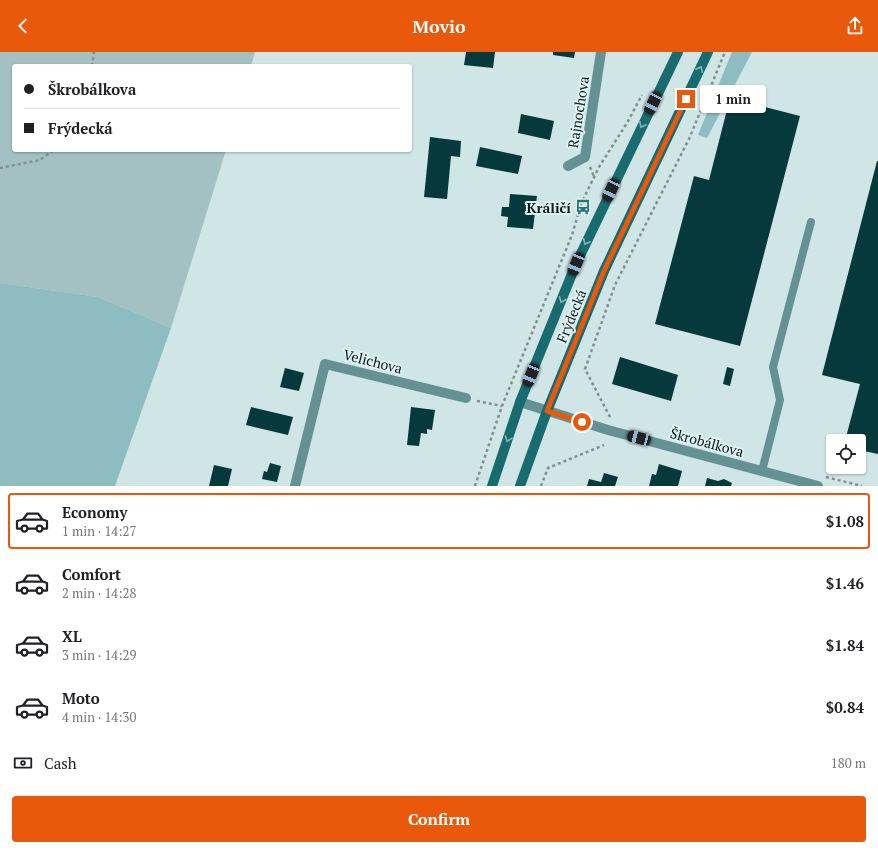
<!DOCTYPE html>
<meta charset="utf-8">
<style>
:root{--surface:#fff;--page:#f6f6f6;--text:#202124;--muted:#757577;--line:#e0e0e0;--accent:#ea580c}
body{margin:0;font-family:"PT Serif",serif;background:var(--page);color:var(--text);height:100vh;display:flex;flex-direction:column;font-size:15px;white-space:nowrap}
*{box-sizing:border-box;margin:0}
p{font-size:13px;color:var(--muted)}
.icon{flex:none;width:22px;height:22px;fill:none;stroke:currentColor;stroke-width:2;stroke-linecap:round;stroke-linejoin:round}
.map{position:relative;height:434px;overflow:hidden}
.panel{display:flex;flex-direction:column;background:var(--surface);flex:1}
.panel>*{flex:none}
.banner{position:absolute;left:12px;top:12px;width:400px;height:88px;border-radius:4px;box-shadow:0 1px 3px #0004;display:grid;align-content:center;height:88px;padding:0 12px;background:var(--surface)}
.fabs{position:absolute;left:826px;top:382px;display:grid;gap:8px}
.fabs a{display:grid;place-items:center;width:40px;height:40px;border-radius:4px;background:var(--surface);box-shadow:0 1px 3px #0004;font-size:20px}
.end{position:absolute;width:18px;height:18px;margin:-9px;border:5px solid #ea580c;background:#fff;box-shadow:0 0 0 2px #fff}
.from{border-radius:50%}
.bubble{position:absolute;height:28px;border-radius:4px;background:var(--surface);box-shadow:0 1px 3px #0004;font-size:13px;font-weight:600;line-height:28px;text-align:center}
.car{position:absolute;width:12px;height:24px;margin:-12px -6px;border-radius:5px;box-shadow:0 0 3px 1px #0007;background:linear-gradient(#222 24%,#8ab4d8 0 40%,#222 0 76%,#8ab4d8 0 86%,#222 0)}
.banner b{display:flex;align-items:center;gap:14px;height:38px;font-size:15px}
.banner b+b{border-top:1px solid var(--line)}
.banner i{width:10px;height:10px;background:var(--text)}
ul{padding:7px 0 0;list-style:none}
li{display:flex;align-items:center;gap:12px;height:56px;margin:0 8px 6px;padding:0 4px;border:2px solid transparent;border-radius:4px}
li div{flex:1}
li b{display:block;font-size:15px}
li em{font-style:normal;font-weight:600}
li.on{border-color:var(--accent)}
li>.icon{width:36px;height:36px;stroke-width:1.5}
.pay{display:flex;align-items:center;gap:10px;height:44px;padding:0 12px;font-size:15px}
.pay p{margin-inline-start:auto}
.action{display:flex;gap:8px;margin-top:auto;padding:8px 12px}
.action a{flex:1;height:46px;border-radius:4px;background:var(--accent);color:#fff;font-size:16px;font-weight:600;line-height:46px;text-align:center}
header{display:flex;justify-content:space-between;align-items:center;height:52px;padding:0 12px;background:var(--accent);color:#fff;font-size:18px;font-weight:600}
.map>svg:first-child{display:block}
</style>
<header><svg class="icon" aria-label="back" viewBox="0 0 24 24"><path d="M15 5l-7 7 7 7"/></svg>Movio<svg class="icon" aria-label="share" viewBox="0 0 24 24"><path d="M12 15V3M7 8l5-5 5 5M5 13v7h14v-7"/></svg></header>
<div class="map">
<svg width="878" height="434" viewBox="0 0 878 434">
<rect width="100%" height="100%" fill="#cfe5e6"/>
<path fill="#a3c1c2" d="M0 0H255L251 14H14V98H226L171 276 98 245 0 231Z"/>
<path fill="#8dbdc0" d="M732 0H752L707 86 698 83Z
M0 231 98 245 171 276 115 434H0Z"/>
<path fill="#05393b" d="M466 0H495L493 16 464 13Z
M553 0H575L574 6 553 3Z
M730 46 800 64 740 294 655 272 694 124 709 128Z
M521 62 554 69 550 88 518 81Z
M430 85 461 89 460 105 451 104 447 147 424 145Z
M480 95 522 104 518 122 476 114Z
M877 109H878V402L859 398V389H845L860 332 822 323Z
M510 142 537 144 533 177 507 175 508 165 501 164 502 155H509Z
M620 305 678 323 671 349 612 332Z
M727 315 734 317 730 334 723 332Z
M285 316 304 321 299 339 280 335Z
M251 355 293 365 288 383 246 373Z
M411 355 435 358 432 378 427 377V382L421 381 419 394 407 393Z
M270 411 281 414 277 430 262 427 264 419 267 420Z
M659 412 682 419 678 434H649L652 422 656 423Z
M214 413 232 417 228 434H209Z
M604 421 618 425 615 434H587L589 427 601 430Z
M707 426 718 429 724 427 732 431 731 434H705Z"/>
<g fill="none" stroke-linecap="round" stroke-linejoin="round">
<path stroke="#809091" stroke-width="2.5" stroke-dasharray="3 3" stroke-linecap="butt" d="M92 14 94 0
M590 115 594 125
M0 116 40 108 54 98
M477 349 502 354
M610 365 585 317 615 233 689 87 725 0
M826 425 862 434
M475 434 502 354 572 183 581 152 599 115 627 71 642 43
M541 434 548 416 604 393"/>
<path stroke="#649294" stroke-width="8" d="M762 419 780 348 773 315 811 170"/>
<path stroke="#649294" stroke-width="10" d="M568 114 585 105 601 0
M520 350 608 378 818 434
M295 434 325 312 466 346"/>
<path stroke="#186c70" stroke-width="10" d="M492 434 520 350 576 212 678 0
M520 434 547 359 604 219 708 0"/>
</g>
<defs><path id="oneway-chevron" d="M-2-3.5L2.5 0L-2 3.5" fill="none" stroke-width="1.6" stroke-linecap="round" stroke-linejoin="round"/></defs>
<g stroke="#84b6b8">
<use href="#oneway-chevron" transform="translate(700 17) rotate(-65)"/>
<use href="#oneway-chevron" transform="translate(642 73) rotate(116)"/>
<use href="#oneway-chevron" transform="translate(586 190) rotate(115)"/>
<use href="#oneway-chevron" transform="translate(562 248) rotate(112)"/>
<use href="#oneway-chevron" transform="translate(508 387) rotate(109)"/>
</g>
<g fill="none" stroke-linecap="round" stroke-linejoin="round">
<path stroke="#ea580c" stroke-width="5" d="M582 370 547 359 604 219 686 47"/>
</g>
<defs>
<g id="bus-bare" transform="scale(1.2)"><path d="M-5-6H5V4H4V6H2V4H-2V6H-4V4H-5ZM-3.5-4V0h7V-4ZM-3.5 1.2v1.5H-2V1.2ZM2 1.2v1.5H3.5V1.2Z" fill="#287377" stroke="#dcf2f3" stroke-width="2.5" paint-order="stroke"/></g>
</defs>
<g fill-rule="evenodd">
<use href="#bus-bare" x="583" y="155"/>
</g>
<g text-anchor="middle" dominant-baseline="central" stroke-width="4" stroke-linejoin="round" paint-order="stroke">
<g font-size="14" fill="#11191a" stroke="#dcf2f3">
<text transform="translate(578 60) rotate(-81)">Rajnochova</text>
<text transform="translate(571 264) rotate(-68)">Frýdecká</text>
<text transform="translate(373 309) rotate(14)">Velichova</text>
<text transform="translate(707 390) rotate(15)">Škrobálkova</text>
</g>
<g font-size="14" font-weight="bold" fill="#11191a" stroke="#dcf2f3" text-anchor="end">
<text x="571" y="155">Králičí</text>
</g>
</g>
</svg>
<div class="fabs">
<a><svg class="icon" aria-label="locate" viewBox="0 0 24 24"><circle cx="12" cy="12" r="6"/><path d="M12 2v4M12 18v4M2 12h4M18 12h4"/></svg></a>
</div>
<i class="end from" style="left:582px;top:370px"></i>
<i class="end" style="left:686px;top:47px"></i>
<div class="bubble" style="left:700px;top:33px;width:66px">1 min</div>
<i class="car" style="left:653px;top:51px;rotate:206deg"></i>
<i class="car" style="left:611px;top:138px;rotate:205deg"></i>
<i class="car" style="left:576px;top:212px;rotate:202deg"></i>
<i class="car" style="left:531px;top:323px;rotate:202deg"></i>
<i class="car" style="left:639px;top:386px;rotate:285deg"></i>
<div class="banner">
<b><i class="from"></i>Škrobálkova</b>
<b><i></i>Frýdecká</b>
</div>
</div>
<section class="panel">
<ul>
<li class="on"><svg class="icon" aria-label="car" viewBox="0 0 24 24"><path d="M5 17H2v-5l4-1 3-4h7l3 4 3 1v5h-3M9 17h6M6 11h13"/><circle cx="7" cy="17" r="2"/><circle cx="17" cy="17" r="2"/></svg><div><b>Economy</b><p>1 min · 14:27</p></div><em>$1.08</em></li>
<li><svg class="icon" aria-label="car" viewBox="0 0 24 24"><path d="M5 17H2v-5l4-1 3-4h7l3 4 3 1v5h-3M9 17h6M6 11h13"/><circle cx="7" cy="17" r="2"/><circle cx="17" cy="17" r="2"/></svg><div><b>Comfort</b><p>2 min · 14:28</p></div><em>$1.46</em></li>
<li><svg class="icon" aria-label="car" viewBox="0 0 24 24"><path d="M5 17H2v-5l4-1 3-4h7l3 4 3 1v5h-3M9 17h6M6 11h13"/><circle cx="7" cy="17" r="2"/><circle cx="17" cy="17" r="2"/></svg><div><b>XL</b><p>3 min · 14:29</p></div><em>$1.84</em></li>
<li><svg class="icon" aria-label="car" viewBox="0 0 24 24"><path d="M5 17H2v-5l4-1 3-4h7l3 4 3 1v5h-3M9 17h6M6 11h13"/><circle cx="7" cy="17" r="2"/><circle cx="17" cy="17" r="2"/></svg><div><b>Moto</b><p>4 min · 14:30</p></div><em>$0.84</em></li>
</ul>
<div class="pay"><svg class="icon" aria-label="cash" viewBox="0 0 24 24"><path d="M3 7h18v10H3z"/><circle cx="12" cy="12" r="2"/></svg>Cash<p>180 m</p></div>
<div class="action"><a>Confirm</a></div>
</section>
